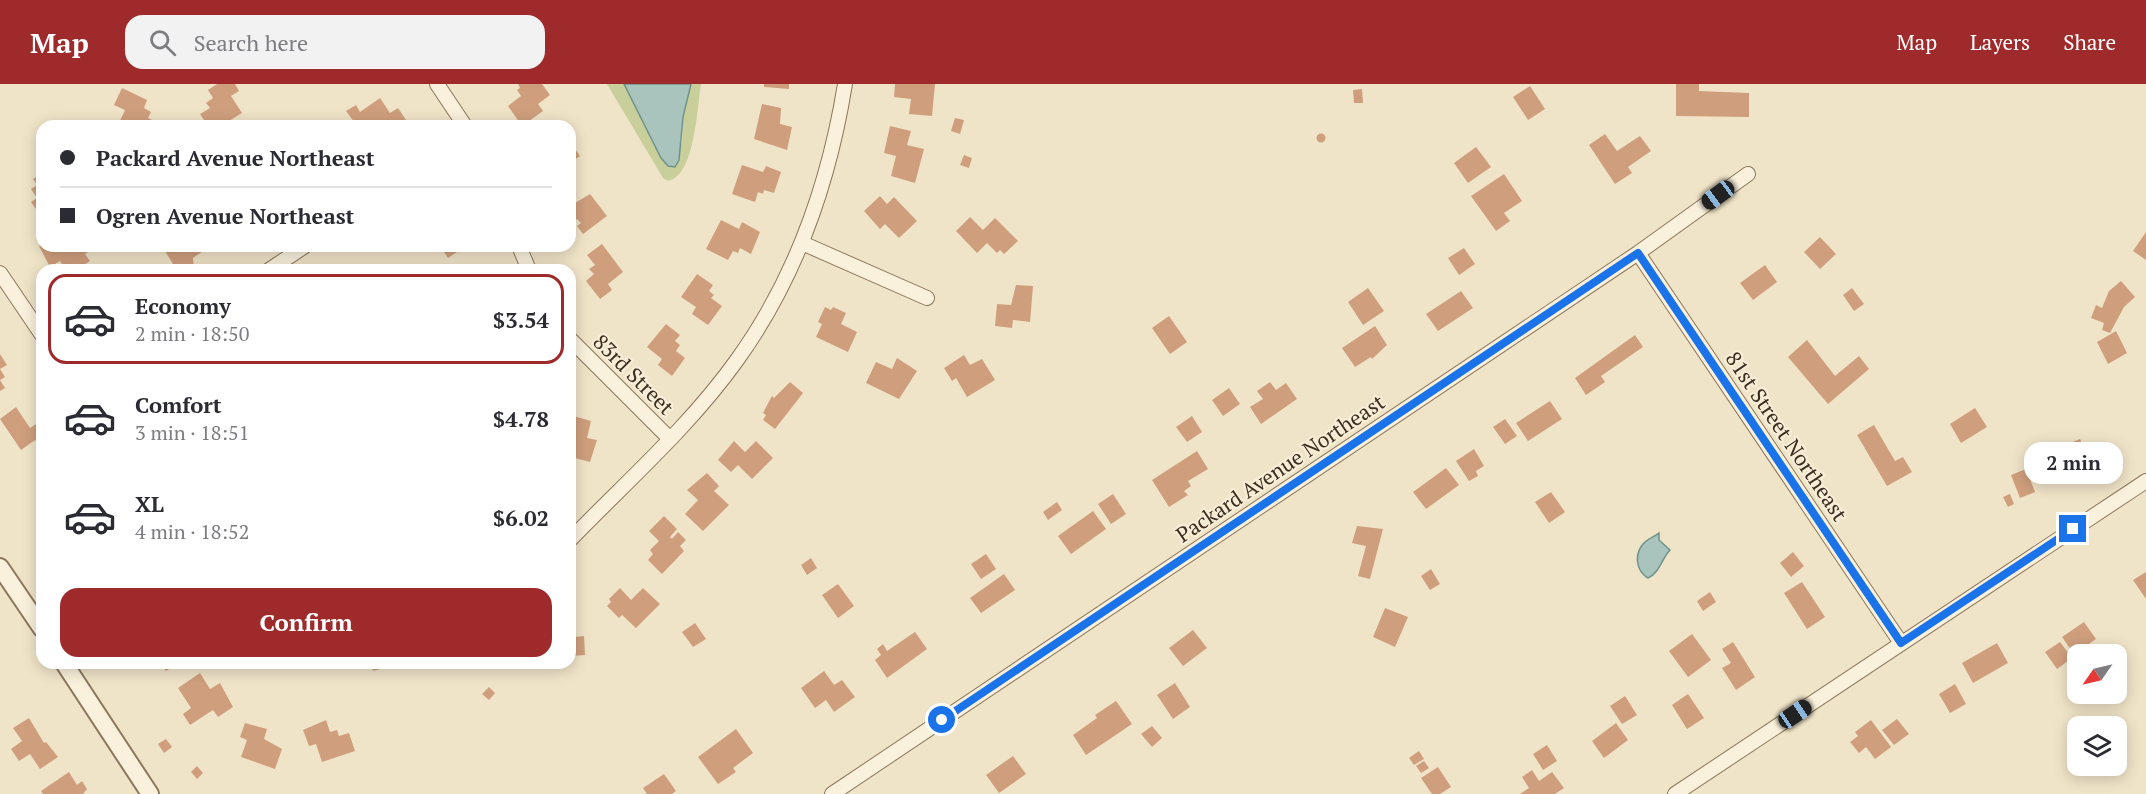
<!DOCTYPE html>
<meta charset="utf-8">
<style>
:root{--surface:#fff;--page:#f2f2f3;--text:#2b2b33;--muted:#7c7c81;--line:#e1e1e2;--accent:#9e2a2b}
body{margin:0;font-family:"PT Serif",serif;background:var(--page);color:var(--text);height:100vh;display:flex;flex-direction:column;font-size:22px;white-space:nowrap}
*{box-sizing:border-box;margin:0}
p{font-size:20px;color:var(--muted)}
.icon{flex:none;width:33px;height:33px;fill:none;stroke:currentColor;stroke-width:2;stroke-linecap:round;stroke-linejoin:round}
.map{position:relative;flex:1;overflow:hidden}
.sheet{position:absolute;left:36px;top:180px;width:540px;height:405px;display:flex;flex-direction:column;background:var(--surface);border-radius:18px;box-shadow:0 3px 15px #0003}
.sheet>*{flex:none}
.top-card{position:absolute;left:36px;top:36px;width:540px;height:132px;border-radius:18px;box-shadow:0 3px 15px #0003;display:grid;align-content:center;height:132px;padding:0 24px;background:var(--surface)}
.needle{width:39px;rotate:236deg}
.tools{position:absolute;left:2067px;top:560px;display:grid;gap:12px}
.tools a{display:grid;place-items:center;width:60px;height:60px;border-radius:12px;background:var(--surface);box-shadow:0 3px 15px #0003;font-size:30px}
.end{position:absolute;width:27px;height:27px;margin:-14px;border:8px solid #1a73e8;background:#fff;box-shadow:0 0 0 3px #fff}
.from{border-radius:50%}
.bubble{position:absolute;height:42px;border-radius:18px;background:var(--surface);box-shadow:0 3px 15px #0003;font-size:20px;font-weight:600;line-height:42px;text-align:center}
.car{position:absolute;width:18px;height:36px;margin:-18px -9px;border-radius:8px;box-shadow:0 0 4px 2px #0007;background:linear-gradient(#222 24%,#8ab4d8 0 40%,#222 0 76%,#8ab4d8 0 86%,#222 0)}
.top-card b{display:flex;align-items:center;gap:21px;height:57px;font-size:22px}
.top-card b+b{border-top:2px solid var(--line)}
.top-card i{width:15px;height:15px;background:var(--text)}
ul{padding:10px 0 0;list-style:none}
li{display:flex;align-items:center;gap:18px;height:90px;margin:0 12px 9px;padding:0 12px;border:3px solid transparent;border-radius:18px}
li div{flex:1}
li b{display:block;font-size:22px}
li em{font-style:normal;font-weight:600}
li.selected{border-color:var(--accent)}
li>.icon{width:54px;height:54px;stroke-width:1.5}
.cta{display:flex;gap:12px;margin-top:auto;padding:12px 24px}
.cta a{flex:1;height:69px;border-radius:18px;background:var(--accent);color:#fff;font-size:24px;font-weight:600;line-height:69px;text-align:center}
header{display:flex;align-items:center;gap:36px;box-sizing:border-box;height:84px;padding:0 30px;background:var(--accent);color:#fff}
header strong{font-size:28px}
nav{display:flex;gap:33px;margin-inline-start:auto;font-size:21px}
.search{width:420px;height:54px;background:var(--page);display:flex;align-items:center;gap:15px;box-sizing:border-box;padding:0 21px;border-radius:18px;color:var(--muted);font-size:22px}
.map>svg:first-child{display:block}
</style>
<header>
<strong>Map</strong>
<div class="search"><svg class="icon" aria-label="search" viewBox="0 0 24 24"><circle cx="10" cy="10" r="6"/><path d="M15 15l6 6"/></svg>Search here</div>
<nav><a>Map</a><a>Layers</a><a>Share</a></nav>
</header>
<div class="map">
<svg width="2146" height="710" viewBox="0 0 2146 710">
<rect width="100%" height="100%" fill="#f0e4c8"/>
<path fill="#c9cf9b" d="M607 0H624L661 74 682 59 683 33 691 0H701C697 24 695 92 668 97L663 94Z"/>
<path fill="#a9c4bc" stroke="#6f938a" stroke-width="1.5" d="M624 0H691L683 33 679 76 675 83 668 82 661 74Z
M1659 449V456L1670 466C1662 474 1659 490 1648 494 1636 487 1634 471 1643 460 1647 455 1654 453 1659 449Z"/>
<path fill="#cf9f7d" d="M217 0H235L239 7 231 12 242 29 221 42H208L200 30 210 24 206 19 213 14 208 6Z
M518 0H542L550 11 538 20 543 27 522 42 508 22 521 12 517 6 520 4Z
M764 0H789V5L764 3Z
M895 0H935L932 32 909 30 911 15 894 13Z
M1676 0H1699V7L1749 9V33L1676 32Z
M1530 2 1545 25 1528 36 1513 13Z
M122 4 147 16 144 24 151 28 148 34 156 38 155 42H125L119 39 125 26 114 21Z
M1362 5 1363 19H1354L1353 6Z
M380 14 390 29 398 24 410 42H357L346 27 356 21 360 28Z
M762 20 781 24 780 40 792 43 787 66 754 55Z
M955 34 964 36 960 50 951 47Z
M890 42 911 47 907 61 924 65 915 99 891 92 896 72 884 69Z
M1316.5 54a4.5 4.5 0 1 1 9 0a4.5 4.5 0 1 1-9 0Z
M1605 50 1617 67 1640 52 1651 67 1628 83 1632 89 1615 100 1589 61Z
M570 58 580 72 570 79Z
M1476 63 1491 83 1468 99 1454 79Z
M964 71 972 74 969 84 960 81Z
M742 81 763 88 766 82 781 88 774 109 764 106 763 110 758 108 755 118 732 110Z
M42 89V130L40 131 31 118 37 114 31 105 37 101 33 95Z
M1504 90 1522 117 1504 129 1510 137 1496 147 1471 112Z
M590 110 607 132 583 150 577 142 581 139 577 135 570 141V112L575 119Z
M880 112 887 120 894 113 917 137 899 154 885 140 880 145 864 127Z
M970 133 983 146 995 134 1018 157 1004 170 1000 166 997 169 987 159 977 169 956 147Z
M721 136 739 145 742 138 760 148 751 170 740 164 738 169 733 167 728 176 706 165Z
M2146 148V176L2133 167Z
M1820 153 1836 170 1820 185 1804 168Z
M42 160V162H91L93 165 85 170 90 177 76 186H66L60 177 50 183 39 162Z
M602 160 623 188 608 200 612 206 600 215 586 197 594 190 589 185 595 181 587 171Z
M166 162H204L206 165 193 174 194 186H165L173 180 163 164Z
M440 162H466L448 174Z
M1464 164 1475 180 1459 191 1448 174Z
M1765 181 1777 198 1753 216 1740 199Z
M697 190 713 201 709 207 714 211 711 214 722 222 708 241 692 230 696 223 681 213Z
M2121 197 2135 213 2124 223 2110 249 2102 246 2104 239 2091 234 2096 221 2102 224 2109 207Z
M1016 201 1033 202 1030 238 1013 236 1012 244 995 242 997 220 1011 221Z
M1368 204 1384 227 1363 241 1348 218Z
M1852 204 1864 220 1854 227 1843 211Z
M1461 207 1473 224 1438 247 1426 230Z
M825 223 831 226 833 223 846 229 841 240 857 248 848 268 816 253 822 240 818 238Z
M1169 232 1187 258 1170 270 1152 244Z
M666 240 680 251 675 257 680 261 676 267 685 274 672 292 658 281 662 275 647 263Z
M1375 242 1387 261 1372 275 1371 273 1355 283 1342 264Z
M2116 247 2127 269 2108 280 2097 258Z
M1635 251 1643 263 1601 292 1605 298 1586 311 1575 294Z
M1807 256 1835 292 1859 272 1869 285 1828 320 1788 273Z
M0 270 7 281 0 285 5 293 0 296 5 304 0 307Z
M964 271 970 281 982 275 995 296 967 313 956 294 952 297 944 284Z
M897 274 917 287 899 315 866 299 876 278 892 285Z
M790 298 803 309 775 345 763 336 766 331 763 329 772 312 774 314Z
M1270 298 1276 306 1286 299 1297 315 1261 340 1250 323 1263 315 1257 307Z
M1229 304 1240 320 1223 332 1212 316Z
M1550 317 1562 335 1528 357 1516 339Z
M16 323 30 344 42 336V360L39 362 35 356 21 366 0 335Z
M1975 324 1987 343 1961 359 1950 340Z
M570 331 591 337 587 354 597 356 590 378 575 374 576 369 570 368Z
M1192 332 1202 348 1187 358 1176 343Z
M1505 335 1517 352 1505 360 1493 343Z
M1874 341 1895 377 1903 373 1912 388 1887 402 1857 351Z
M2080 355 2089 377 2057 390 2048 368Z
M734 357 745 368 756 357 773 374 752 395 738 381 731 388 718 376Z
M1474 365 1484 382 1476 387 1478 392 1469 397 1456 377Z
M1197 367 1208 385 1188 397 1191 402 1184 407 1188 411 1169 423 1152 396Z
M1446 384 1459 401 1426 425 1413 408Z
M2026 385 2035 408 2020 414 2011 391Z
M707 389 719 402 714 407 729 421 703 447 685 430 698 416 687 406Z
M1551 408 1565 428 1549 439 1535 418Z
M1113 410 1126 430 1111 440 1098 420Z
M2010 410 2014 420 2008 423 2003 413Z
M1057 418 1062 426 1048 436 1043 428Z
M1093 427 1106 445 1071 470 1058 452Z
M664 432 677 445 670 453 672 455 678 448 686 456 680 462 684 467 662 490 648 476 653 470 650 466 659 457 649 447Z
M1357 442 1383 445 1370 495 1358 492 1366 462 1352 459Z
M1793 468 1804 482 1791 493 1780 479Z
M986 470 996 485 981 495 971 480Z
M811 474 817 484 807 491 801 481Z
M1431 485 1440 500 1430 506 1421 492Z
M2146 488V515L2133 496Z
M1004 490 1015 506 981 529 970 514Z
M1802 498 1825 533 1807 545 1784 509Z
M838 500 854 522 838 534 822 511Z
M620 504 631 516 643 504 660 520 636 544 622 531 619 534 607 522 611 518 609 515Z
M1710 508 1716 518 1703 527 1697 517Z
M1385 524 1408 533 1395 563 1373 553Z
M2084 538 2096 555 2074 570 2062 553Z
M695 539 706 555 693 563 682 548Z
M1193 546 1207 564 1183 582 1169 564Z
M915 548 927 565 887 594 875 576 881 571 877 565 883 560 887 567Z
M570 550H574V553L584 552 585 571 570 572Z
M1692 550 1711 576 1688 593 1669 567Z
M1733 558 1755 593 1736 606 1722 584 1731 579 1722 565Z
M2060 558 2072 574 2057 585 2045 568Z
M1997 559 2008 579 1973 599 1962 579Z
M160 579H179L166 587Z
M371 579H383L385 584 373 587Z
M824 587 834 601 842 596 855 613 834 628 826 616 815 624 801 604Z
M200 589 210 605 220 599 233 623 218 633 213 626 190 641 183 630 191 624 178 604Z
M1175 599 1190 623 1173 635 1157 611Z
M1955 600 1966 620 1950 629 1939 610Z
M489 603 495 609 489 616 482 610Z
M1688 610 1704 634 1687 645 1672 621Z
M1625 612 1637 631 1622 640 1610 622Z
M1116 617 1132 640 1086 671 1073 651 1097 634 1095 631Z
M29 634 44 659 46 658 58 673 40 685 30 670 19 677 11 665 22 657 13 644Z
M1897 635 1909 650 1894 661 1882 646Z
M326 636 330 648 337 646 339 652 349 649 355 667 322 678 316 660 309 662 303 646Z
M1871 636 1891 663 1875 675 1866 663 1859 669 1850 658 1858 652 1855 648Z
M245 639 267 645 264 655 282 665 275 685 241 673 247 656 240 653Z
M1616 639 1628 656 1604 674 1592 657Z
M1152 642 1162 654 1152 663 1141 650Z
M736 645 753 669 733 684 736 688 718 700 698 673Z
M166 655 172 663 164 669 158 660Z
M1547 661 1557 677 1543 686 1533 670Z
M1419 667 1424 675 1414 681 1409 674Z
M1013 672 1026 690 999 709 986 691Z
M1424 677 1429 684 1421 689 1416 682Z
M197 682 203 689 197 695 191 688Z
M1438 683 1451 703 1440 710H1432L1421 694Z
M1532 686 1539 697 1552 688 1564 704 1555 710H1520L1529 704 1522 693Z
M69 688 77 701 82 697 87 705 83 710H43L41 707Z
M664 690 676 707 672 710H647L643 704Z"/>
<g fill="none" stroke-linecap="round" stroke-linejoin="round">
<g stroke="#8d765c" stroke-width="16">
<path id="minor" d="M437 0 465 42
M802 159 927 214
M519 162 529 186
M1638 169 1901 559
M269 186 305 162
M0 189 42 251
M570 255 669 354
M570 456C626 398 690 342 737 276 796 194 829 99 845 0
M832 710 1638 169 1748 90
M1675 710 2146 397"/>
</g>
<g stroke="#8d765c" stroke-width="20">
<path id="tertiary" d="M0 483 42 545
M64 579 150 710"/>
</g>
<use href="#minor" stroke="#faf1dc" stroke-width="14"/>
<use href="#tertiary" stroke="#faf1dc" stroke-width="16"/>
</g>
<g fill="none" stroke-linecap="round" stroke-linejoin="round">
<path stroke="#1a73e8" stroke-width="8" d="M942 636 1638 169 1901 559 2073 445"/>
</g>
<g text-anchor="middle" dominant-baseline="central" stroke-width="4.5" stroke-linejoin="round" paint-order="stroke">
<g font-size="21" fill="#3d2e20" stroke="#f7eed8">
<text transform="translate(634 290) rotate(45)">83rd Street</text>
<text transform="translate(1787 352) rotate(56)">81st Street Northeast</text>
<text transform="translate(1280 384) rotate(-34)">Packard Avenue Northeast</text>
</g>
</g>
</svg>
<div class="tools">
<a><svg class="needle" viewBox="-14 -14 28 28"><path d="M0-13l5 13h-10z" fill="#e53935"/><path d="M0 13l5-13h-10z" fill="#7c7c81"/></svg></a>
<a><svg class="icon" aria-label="layers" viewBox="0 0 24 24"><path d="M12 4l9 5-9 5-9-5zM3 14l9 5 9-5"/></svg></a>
</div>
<i class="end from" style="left:942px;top:636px"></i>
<i class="end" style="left:2073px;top:445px"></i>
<div class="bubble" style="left:2024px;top:358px;width:99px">2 min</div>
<i class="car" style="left:1718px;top:111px;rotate:234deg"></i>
<i class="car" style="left:1795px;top:630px;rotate:56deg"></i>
<div class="top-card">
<b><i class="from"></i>Packard Avenue Northeast</b>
<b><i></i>Ogren Avenue Northeast</b>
</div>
<section class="sheet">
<ul>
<li class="selected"><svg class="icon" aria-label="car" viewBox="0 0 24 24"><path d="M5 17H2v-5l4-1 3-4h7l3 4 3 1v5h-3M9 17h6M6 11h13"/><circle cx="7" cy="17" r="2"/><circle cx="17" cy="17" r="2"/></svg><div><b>Economy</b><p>2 min · 18:50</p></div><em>$3.54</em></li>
<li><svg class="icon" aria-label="car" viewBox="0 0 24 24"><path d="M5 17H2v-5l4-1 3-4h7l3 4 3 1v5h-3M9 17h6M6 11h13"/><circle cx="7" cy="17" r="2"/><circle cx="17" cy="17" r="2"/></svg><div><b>Comfort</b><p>3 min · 18:51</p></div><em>$4.78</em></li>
<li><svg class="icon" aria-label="car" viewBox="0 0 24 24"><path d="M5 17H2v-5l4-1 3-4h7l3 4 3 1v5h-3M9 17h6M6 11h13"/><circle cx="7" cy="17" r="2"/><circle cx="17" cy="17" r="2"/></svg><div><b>XL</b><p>4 min · 18:52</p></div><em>$6.02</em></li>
</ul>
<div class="cta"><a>Confirm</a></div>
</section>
</div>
